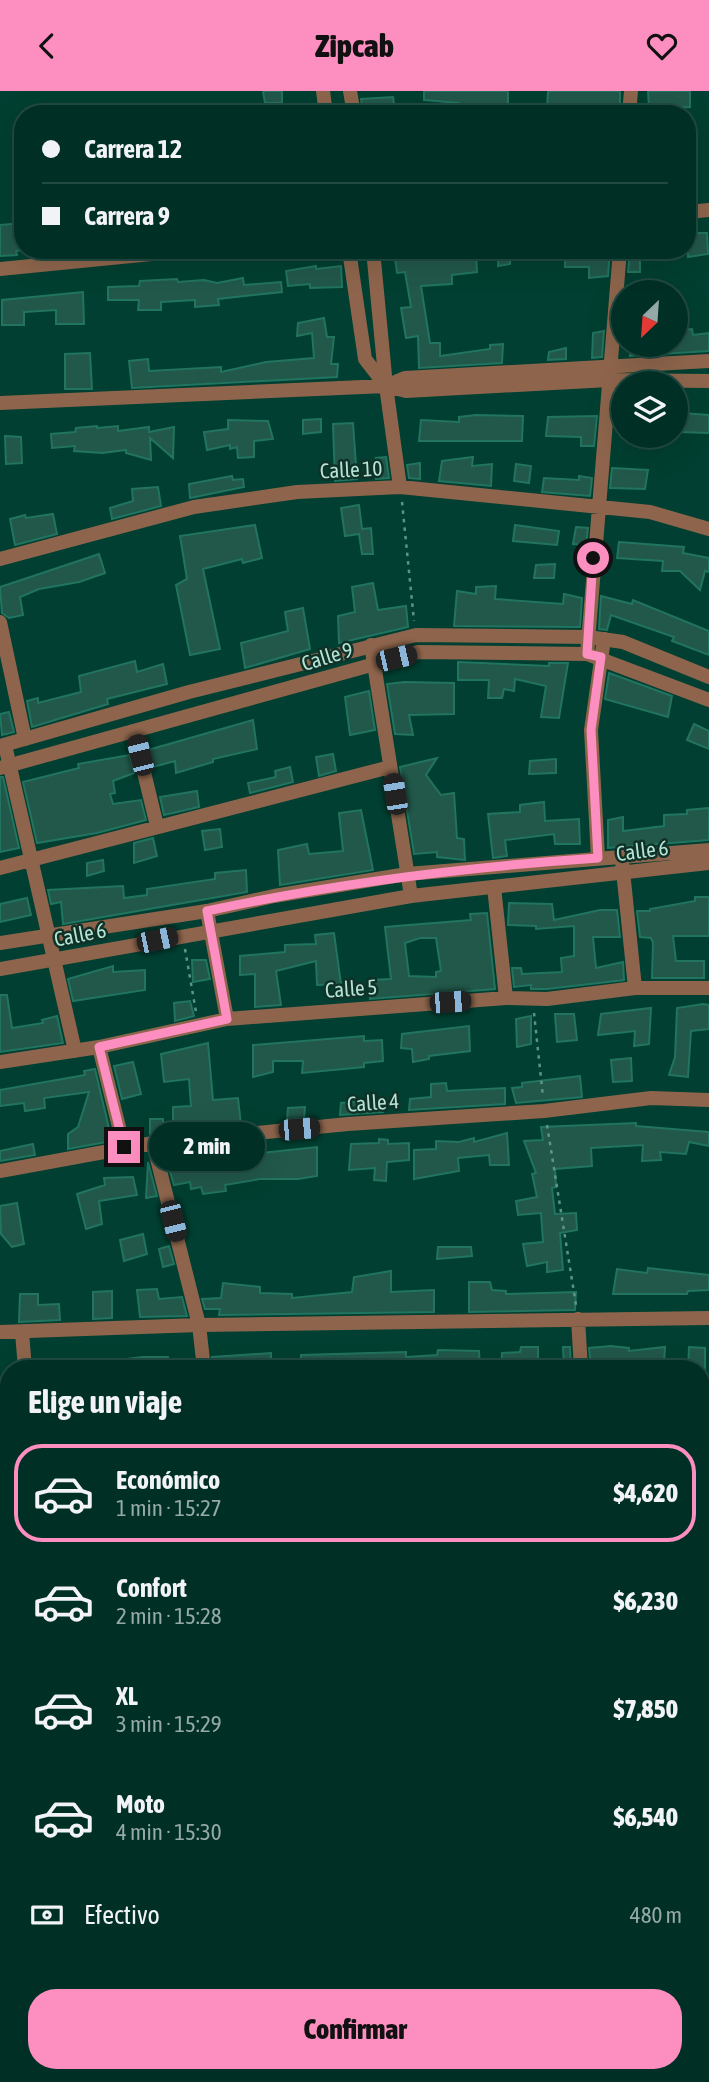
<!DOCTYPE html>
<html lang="es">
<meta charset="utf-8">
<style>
:root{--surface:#002f25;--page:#0a372d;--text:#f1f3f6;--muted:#95a9a7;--line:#224a42;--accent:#fd8ec0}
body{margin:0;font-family:"Asap Condensed",sans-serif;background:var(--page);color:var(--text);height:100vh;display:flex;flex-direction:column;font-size:26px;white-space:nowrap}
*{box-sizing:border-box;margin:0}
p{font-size:23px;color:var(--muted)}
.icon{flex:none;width:38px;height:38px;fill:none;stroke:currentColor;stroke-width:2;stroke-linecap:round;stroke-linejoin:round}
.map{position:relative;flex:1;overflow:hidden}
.details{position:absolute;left:0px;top:1269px;width:710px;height:723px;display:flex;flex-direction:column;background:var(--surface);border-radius:28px 28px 0 0;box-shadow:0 7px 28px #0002,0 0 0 2px var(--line)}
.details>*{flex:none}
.banner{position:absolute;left:14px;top:14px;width:682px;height:154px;border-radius:28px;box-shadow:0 7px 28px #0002,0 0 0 2px var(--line);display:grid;align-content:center;height:154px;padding:0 28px;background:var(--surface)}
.needle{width:46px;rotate:205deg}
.tools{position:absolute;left:611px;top:189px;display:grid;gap:14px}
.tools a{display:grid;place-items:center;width:77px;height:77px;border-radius:50%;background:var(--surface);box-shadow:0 7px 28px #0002,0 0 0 2px var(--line);font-size:35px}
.end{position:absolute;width:32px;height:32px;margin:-16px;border:9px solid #fd8ec0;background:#111;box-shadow:0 0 0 4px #111}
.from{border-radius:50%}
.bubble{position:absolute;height:49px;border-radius:24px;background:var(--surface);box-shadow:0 7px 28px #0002,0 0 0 2px var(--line);font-size:23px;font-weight:800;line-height:49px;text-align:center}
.car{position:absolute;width:21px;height:42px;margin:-21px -10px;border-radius:9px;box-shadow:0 0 5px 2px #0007;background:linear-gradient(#222 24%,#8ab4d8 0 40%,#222 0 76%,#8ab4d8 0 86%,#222 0)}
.banner b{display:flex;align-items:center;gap:24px;height:66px;font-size:26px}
.banner b+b{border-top:2px solid var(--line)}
.banner i{width:18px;height:18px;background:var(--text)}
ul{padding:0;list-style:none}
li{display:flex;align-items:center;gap:21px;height:98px;margin:0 14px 10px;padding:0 14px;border:4px solid transparent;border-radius:28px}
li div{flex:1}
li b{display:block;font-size:26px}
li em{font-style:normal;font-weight:800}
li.selected{border-color:var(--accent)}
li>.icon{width:63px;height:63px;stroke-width:1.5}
h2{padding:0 28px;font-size:32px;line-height:84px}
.pay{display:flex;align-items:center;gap:18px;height:77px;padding:0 28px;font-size:26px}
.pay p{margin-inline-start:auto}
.cta{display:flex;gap:14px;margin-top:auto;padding:14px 28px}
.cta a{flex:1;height:80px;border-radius:28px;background:var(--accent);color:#111;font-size:28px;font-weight:800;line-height:80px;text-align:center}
header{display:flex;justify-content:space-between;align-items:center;height:91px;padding:0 28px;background:var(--accent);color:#111;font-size:32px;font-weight:800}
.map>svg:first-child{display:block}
</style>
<header><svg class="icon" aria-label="back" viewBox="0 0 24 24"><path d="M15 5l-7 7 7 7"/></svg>Zipcab<svg class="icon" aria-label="heart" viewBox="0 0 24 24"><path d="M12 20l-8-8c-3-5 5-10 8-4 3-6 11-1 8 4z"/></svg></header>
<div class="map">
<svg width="709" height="1991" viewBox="0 0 709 1991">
<rect width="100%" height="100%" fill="#003f31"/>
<path fill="#21584a" stroke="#21745f" stroke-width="2" fill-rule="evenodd" d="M263 0H282V12H265Z
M424 0H508V14L459 18V12L424 9Z
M548 0H620V18L547 19Z
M648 0H690V16L649 18Z
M393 6 395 20 363 23 361 8Z
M23 132V159L16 160 17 164 0 165V134Z
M692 142H707L708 163 688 166V144Z
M394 159 453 163 476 160 477 181 452 184V193L421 195 430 252H440V265L490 258V254L503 253 502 272 419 277 418 245 406 247 401 217 411 216 405 181 397 182Z
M499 159H511L510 173 498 175Z
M565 159H610L608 185 589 187V176H565Z
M630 159H640V181H628Z
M316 175V178L341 175 342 196 310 197V193L288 195 286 180Z
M243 187 244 194 281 191 282 201 218 208 219 214 195 216V209L161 211V219H138L139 209H108V196L139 195 140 190 177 188 178 191 204 189 217 192Z
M83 201 84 233H56V219L24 221V234H2V209Z
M324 227 327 246H334L331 273H338L337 286 132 297 129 270 148 268 149 280 221 276V281L266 271 314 267 312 242 297 245 298 232Z
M692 238 693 244 709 242V260L630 265V254H676V239Z
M604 240 602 266 592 267 593 242Z
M566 257V268L548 269 549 261Z
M90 262 92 298H65V263Z
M682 322 709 324V342L680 341Z
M476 324 523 325 522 350H419L421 329 459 331V326Z
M597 325 594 355H581V346L546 345 548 326Z
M321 328V341L303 343V329Z
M228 329 268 330 273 348 254 350V366L238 367 237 356 230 358V354L207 359 204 341 228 338Z
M353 332 357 388 335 390 333 333Z
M97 335V337L118 335V340L149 336V341L174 336 173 367 150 347 151 369 126 362V359L102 362 74 360 75 355 52 357 51 343 75 341 76 337Z
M5 345 21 346 22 372 6 373Z
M386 366 389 387 376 388V367Z
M473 366 472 375 492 373 491 395 439 390 442 370Z
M420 372V388L409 387 407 374Z
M516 373 531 375 529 392 514 390Z
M612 377 648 379 645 398 610 397Z
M232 385 233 389 243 388 244 396 190 407 189 393Z
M579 385 592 387 590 405 542 401 544 387 579 389Z
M158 396 161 415 112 428 110 417 133 410 132 398Z
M359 414 362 438 371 437 373 463H362L359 443 345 445 341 417Z
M53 423 57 443 15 454 10 428 25 424 26 427Z
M255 434 262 467 243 472 242 468 203 478 220 558 190 564 176 494 187 488 180 445Z
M515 434 559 440 557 454 513 450Z
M576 436 588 437 586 454 573 453Z
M619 451 684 456 683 462 709 467V481L705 480 700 499 680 480H662L663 470 617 467Z
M99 463 105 482 79 491 39 498 20 506 23 524 9 527 2 522 0 496Z
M555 473 554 487H534L536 474Z
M373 492 378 519 406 515 408 536 339 552 338 525 355 521 352 496Z
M496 495 495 508 563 513 564 503 582 507 580 536 454 535 457 500 476 503V496Z
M601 505 632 513 633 509 709 540V564L672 550 674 546 611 524 607 539 599 538Z
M303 517 310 558 245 577 241 552 288 540 285 521Z
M135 570 137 581 163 573 167 593 107 608 108 613 32 636 27 610 38 607V612L81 601 79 585Z
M458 571 549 575V572H568L559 627 541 626 546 595 515 588 514 600 504 598 502 607H488L489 589H458Z
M609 582 672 605 668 626 605 608Z
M404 591 454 592V623L409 624 413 644 395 643 387 593Z
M369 600 375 639 350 644 345 606Z
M9 621 14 641 2 644 0 623Z
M253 629 257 658 213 668V671L176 682 175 670 153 676 148 659Z
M694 633 709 640V658L687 649Z
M333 663 336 680 319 685 316 666Z
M130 664 134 682 113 690 115 702 110 703 113 713 141 709 146 729 97 742 37 752 23 691 79 677 78 673Z
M437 667 426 684 441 704 454 702 457 747 464 748 465 769 437 766V761L414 763 400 676Z
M556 668V682L529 683 530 670Z
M290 676 293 691 250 702 248 692 276 686 275 680Z
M0 686H3L19 757 0 761Z
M197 700 199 716 164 724 160 706Z
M544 711 545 730 579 728 580 753H555L554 743 505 749 507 765 493 767 488 723 520 721V714Z
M709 717V749L608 757V729L623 726V740L664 735V724L687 723V719Z
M361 719 373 779 280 794 278 759 307 753 309 763 343 760 339 722Z
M220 738 222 756 205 759 202 740Z
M153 747 157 765 134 772V752Z
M103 769 104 780 87 785V772Z
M246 779 247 801 63 833 61 811 51 813 48 799 123 795 124 807 147 804V798L215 788V782Z
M695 806H709V845H673L676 870H704V887H652L653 852 651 847 640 846 637 820H650V818L695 810Z
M27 807 31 824 0 831V813Z
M509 812 552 813 554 829 600 819H617L620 846H593L596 877 623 871 624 889 547 898H531V894L514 896 512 877H521L522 883 562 881 561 867 574 865V835L536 838V835L508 834Z
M487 822 495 898 370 908V889L391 888 385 836 471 829 470 823ZM420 847H436L441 880 436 881V886L409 885 405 852Z
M334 842 341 893 317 894 316 870 276 880 281 914 255 916V883L240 884V865L285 861V854L316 853 315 844Z
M192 869H206L210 888 193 891Z
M113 875V881L145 879V899L73 910 68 888Z
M0 904H7L12 937 43 932 42 929 57 925 63 952 0 961Z
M190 910 194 925 175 930 174 912Z
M703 913 709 914V938L691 940 688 986 669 984 675 966 677 917Z
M651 917 649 953 634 955 635 940 598 944 601 923Z
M555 923H574L577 949 557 951Z
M531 925V953L517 956 516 928Z
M469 935 470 960 429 965V968L413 971 412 958 401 957 402 943Z
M364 945V950L382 949 383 970 364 972V976L302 982 303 970H273V981L253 986V954Z
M208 952 213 1009 238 1007 241 1034 173 1037V1016L191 1015 189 988 164 991 161 963Z
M631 967 632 990 613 991 611 969Z
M133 971 141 1003 122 1008 114 975Z
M95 978 112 1050 68 1058V1043L78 1036 89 1001 44 1007 45 1017 25 1020 24 1012 0 1015V999L85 984 84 980Z
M580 985 582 1006 516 1012 512 997 522 996V992Z
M446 992 447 1000 505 997V1013L409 1019 410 1008 431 1006V993Z
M384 1008 383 1021 340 1024 341 1012Z
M305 1016 304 1028 287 1029 288 1017Z
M150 1028H163V1041L150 1043Z
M636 1032V1035L709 1041V1055L689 1051 686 1063 660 1061 661 1069 642 1070 643 1054 591 1057 592 1075 555 1078 556 1096 552 1097 555 1123 576 1122 577 1139 560 1142 563 1179 547 1181V1171L527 1175 523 1153 543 1151 541 1122 518 1124 516 1110 537 1106 532 1083 536 1082 524 1050 543 1049 541 1036Z
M507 1042 509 1074H490L489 1064 458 1067 459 1080 414 1088V1059L436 1058V1050L459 1051 474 1047V1051Z
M379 1048 388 1049V1053L409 1052V1069L387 1071 386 1090 374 1089 375 1077 349 1079 351 1053 379 1052Z
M33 1053 35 1064 0 1070V1060Z
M317 1056V1085L298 1088H260L225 1094 226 1100 203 1103 201 1096 191 1098 190 1091 174 1094 170 1081 189 1080 187 1070Z
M148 1071 157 1105 146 1107Z
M133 1086 137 1104 99 1110 102 1133 86 1138 77 1103 105 1094 104 1087Z
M17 1112 24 1153 12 1156 1 1143 0 1115Z
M143 1143 147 1163 124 1170 120 1149Z
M169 1155 174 1173 163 1176 159 1158Z
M438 1156H471L472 1165 437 1168Z
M648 1177 709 1184V1199L688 1200 687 1203H613L617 1178 647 1182Z
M391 1180V1201L434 1199V1221L219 1224 220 1218H205L202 1208 221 1207 223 1192 260 1196V1202L292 1203V1207L352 1201 354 1186Z
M469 1191H490L492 1199 506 1200V1203L576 1201 575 1219 469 1221Z
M157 1198 159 1208 182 1206 187 1225 140 1226 137 1199Z
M112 1200V1227L93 1228V1201Z
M20 1203H38V1214L59 1213 60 1229 19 1231Z
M611 1255 629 1257V1260L665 1256 664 1272 629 1278H608V1274L591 1277 589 1257Z
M521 1256H538V1276L501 1278 502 1262 520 1261Z
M563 1256H570L571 1278H564Z
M689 1256 705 1257V1278H688Z
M438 1259 479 1260 480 1278H301V1264L406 1261V1266L437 1264Z
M271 1262V1278H214L212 1266Z
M143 1266H168L170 1278H119V1269Z"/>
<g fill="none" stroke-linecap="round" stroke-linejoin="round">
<path stroke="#5d9485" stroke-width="2.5" stroke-dasharray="3.5 5" stroke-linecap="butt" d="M402 411 414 530
M185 858 196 921
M534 922 543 1006
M547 1034 576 1214
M702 1699 709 1692"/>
<path stroke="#8e654c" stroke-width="14" d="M323 0 326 23
M350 0 354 23
M629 23 631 0
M688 121 709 119
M349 159 365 268 386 295
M373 159 386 295 400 396
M0 178 192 159
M386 295 405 287 709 270
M0 312 386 295 406 300 609 289 709 290
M0 468 194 416 297 401 400 396 650 421 709 438
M0 531 25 648
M371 554 411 805
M587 563 620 159
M134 640 157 735
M5 654 75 960
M598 767 591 639 604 548
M622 770 635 897
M0 777 390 676
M494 796 506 907
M207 820 227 928
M99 956 124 1056
M0 971 99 956 227 928 506 907 547 908 635 897H709
M153 1052 199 1234 204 1278
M0 1080 153 1052 348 1033 544 1020 651 1007 709 1009
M578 1228 581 1278
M0 1241 199 1234 709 1227
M22 1241 25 1278
M702 1394H709
M0 1403 9 1402
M702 1534H709
M0 1537H9
M702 1903 709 1898
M259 1983 260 1991
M655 1983 656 1991
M401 1991 440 1983"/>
<path stroke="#8e654c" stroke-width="14" d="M0 655 189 601 416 544 588 546 623 551 709 586
M0 677 418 561 587 563 709 609
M0 852 207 820 274 805 407 783 709 759
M0 878 411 805 709 772"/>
</g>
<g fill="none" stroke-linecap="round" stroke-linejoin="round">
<path stroke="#fd8ec0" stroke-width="9" d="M124 1056 99 956 227 928 207 820C336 792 466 776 598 767L591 639 601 566 587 563 593 467"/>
</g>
<g text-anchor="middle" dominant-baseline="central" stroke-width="5" stroke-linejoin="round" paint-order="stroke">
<g font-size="21" fill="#b6e5d5" stroke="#103128">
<text transform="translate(351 378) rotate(-3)">Calle 10</text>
<text transform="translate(327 565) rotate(-17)">Calle 9</text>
<text transform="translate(642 759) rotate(-7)">Calle 6</text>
<text transform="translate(80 843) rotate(-11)">Calle 6</text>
<text transform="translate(351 897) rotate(-4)">Calle 5</text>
<text transform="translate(373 1011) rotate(-4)">Calle 4</text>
</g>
</g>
</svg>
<div class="tools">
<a><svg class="needle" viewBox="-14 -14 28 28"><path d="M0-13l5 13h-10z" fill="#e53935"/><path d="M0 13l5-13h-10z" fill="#95a9a7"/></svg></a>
<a><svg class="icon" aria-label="layers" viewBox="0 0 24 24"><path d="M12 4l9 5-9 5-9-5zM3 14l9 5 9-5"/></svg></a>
</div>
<i class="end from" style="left:593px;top:467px"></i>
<i class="end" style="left:124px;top:1056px"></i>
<div class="bubble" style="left:149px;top:1031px;width:116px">2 min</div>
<i class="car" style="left:396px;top:567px;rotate:77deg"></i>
<i class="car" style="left:140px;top:664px;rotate:346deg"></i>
<i class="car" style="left:395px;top:703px;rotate:351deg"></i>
<i class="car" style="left:157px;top:849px;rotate:78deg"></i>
<i class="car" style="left:450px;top:911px;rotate:86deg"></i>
<i class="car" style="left:299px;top:1038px;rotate:85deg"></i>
<i class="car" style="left:173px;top:1130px;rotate:166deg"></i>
<div class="banner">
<b><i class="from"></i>Carrera 12</b>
<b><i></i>Carrera 9</b>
</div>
<section class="details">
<h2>Elige un viaje</h2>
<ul>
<li class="selected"><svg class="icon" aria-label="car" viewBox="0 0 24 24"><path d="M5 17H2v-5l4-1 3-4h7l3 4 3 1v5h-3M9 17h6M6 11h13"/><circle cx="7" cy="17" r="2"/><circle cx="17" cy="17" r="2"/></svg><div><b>Económico</b><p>1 min · 15:27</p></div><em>$4,620</em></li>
<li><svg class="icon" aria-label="car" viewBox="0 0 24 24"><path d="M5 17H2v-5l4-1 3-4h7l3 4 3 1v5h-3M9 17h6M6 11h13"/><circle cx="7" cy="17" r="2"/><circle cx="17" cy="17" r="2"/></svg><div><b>Confort</b><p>2 min · 15:28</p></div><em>$6,230</em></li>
<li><svg class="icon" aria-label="car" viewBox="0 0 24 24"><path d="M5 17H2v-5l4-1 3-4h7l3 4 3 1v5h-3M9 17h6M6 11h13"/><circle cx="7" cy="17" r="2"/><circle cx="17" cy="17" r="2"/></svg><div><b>XL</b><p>3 min · 15:29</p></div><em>$7,850</em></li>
<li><svg class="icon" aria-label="car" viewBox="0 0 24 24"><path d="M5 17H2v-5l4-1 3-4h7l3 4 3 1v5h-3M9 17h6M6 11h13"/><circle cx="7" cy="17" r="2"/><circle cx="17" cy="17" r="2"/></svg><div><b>Moto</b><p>4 min · 15:30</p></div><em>$6,540</em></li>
</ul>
<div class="pay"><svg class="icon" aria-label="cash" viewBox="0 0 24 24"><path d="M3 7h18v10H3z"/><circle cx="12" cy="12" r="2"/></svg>Efectivo<p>480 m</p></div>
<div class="cta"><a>Confirmar</a></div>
</section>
</div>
